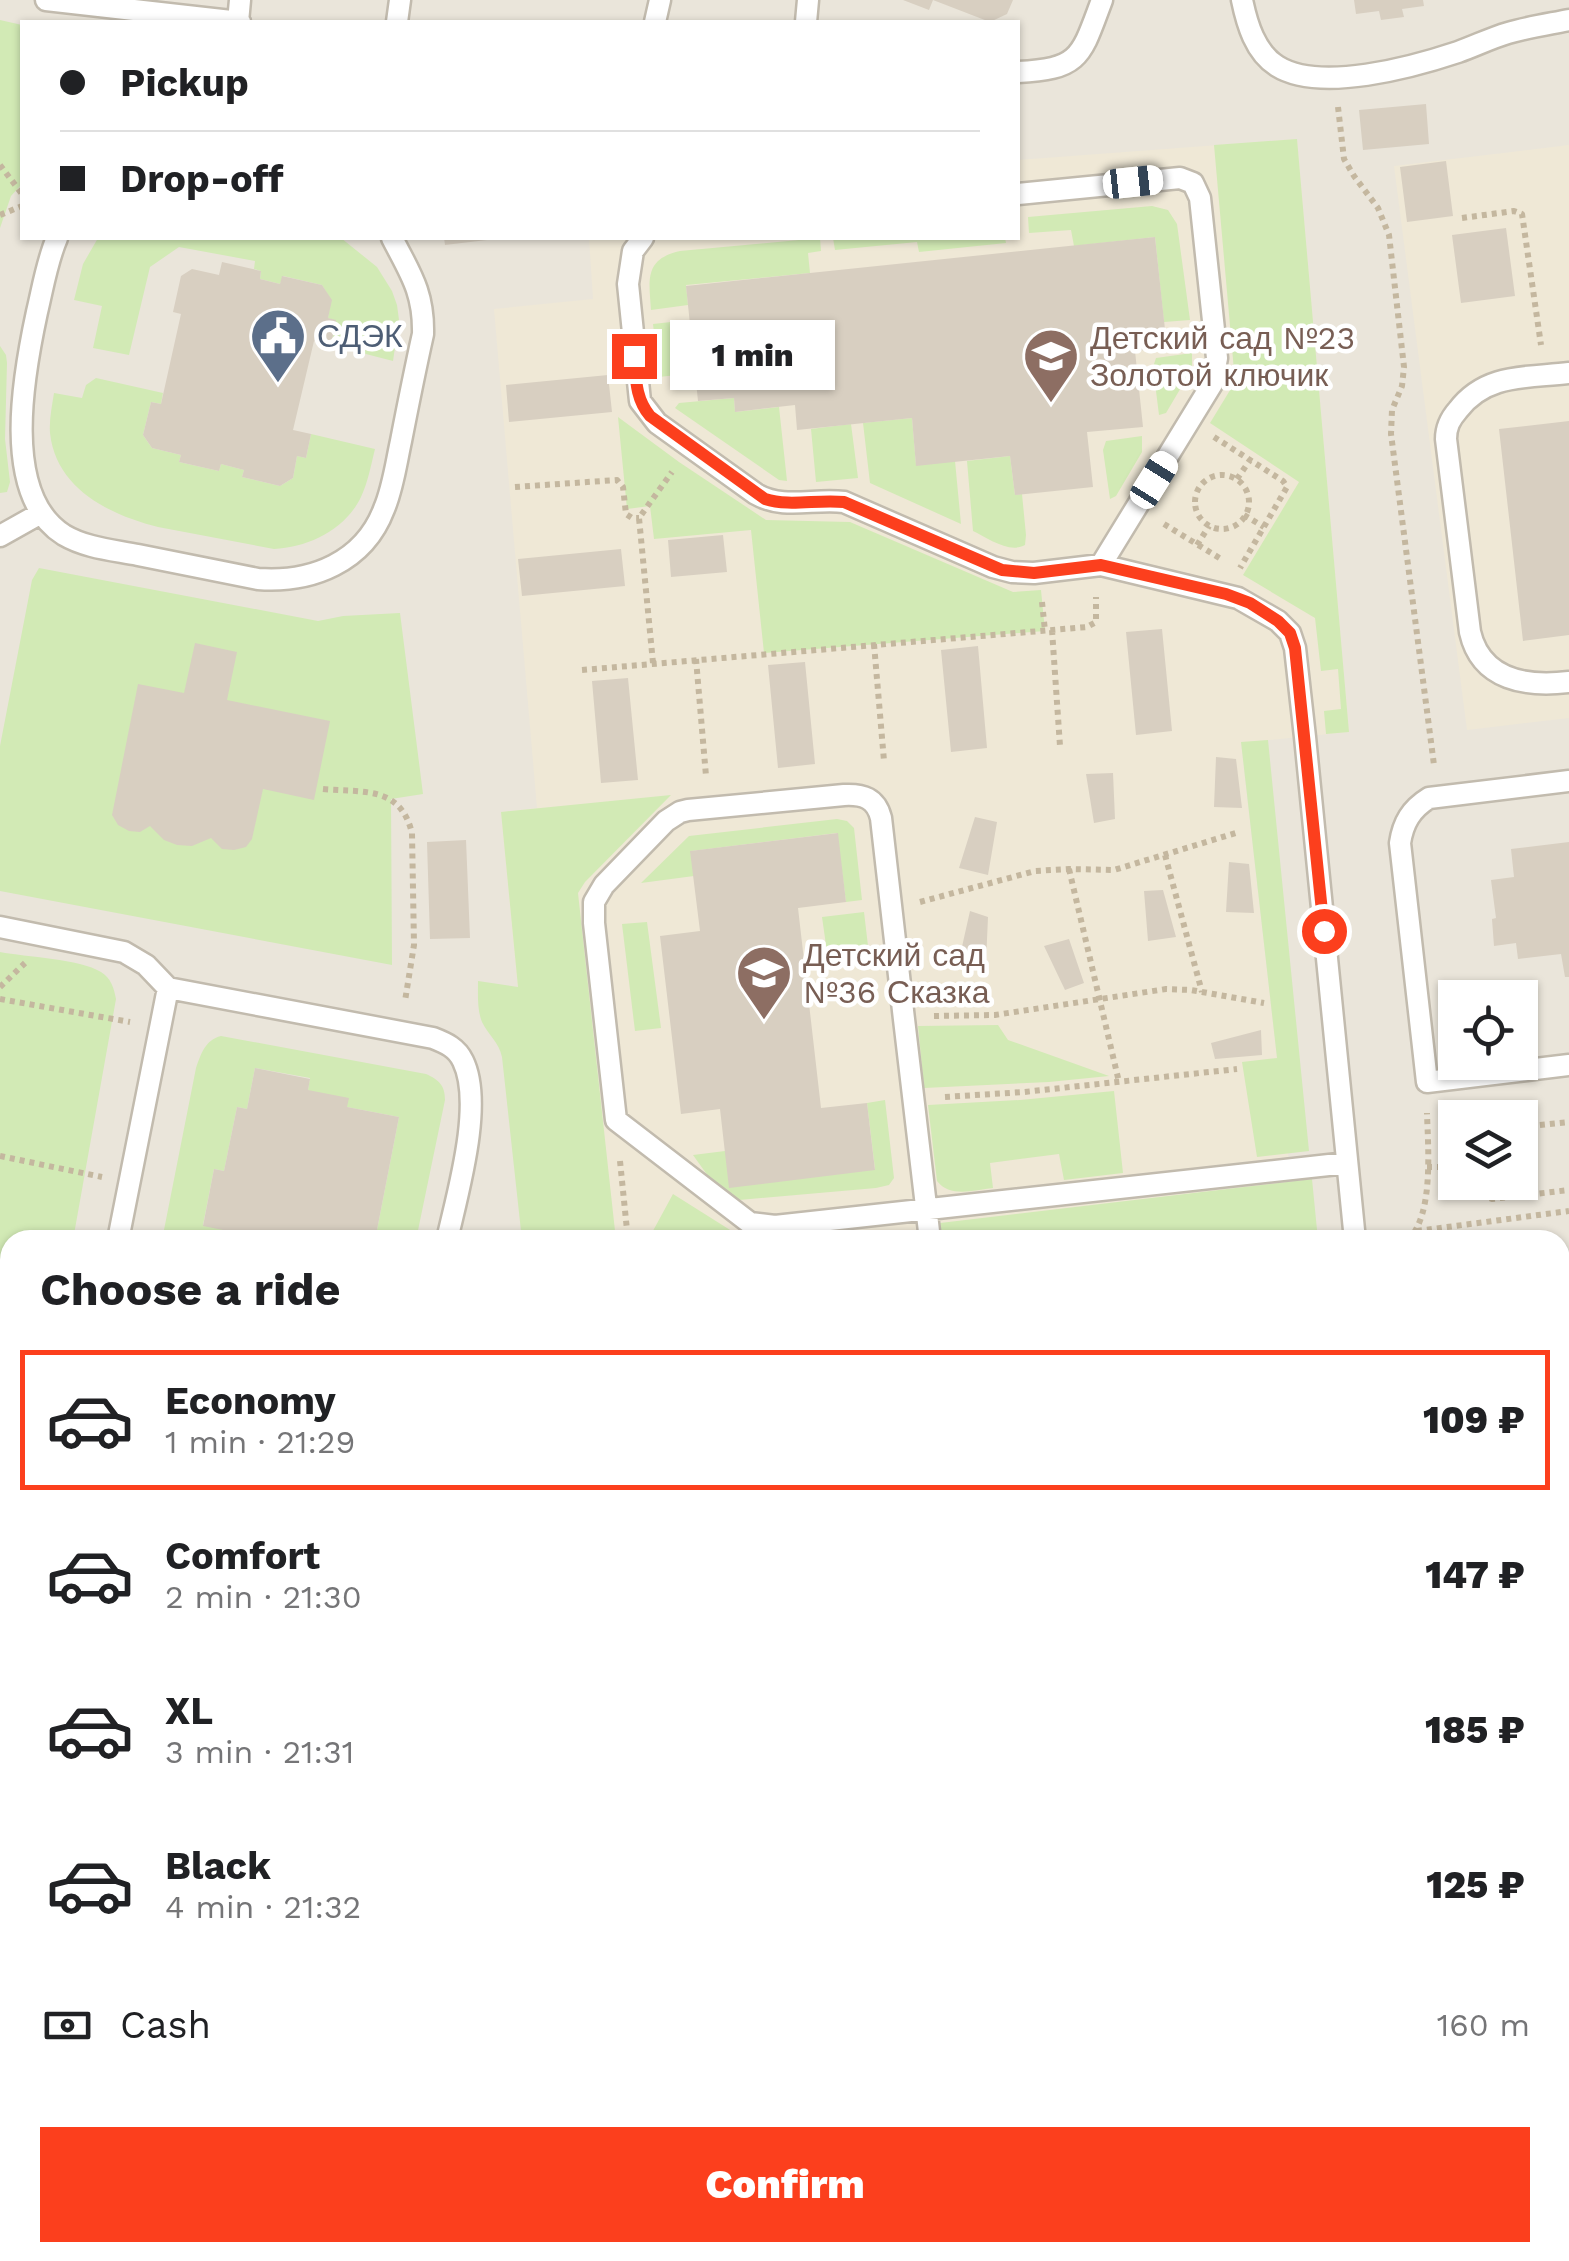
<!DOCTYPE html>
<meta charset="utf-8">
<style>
:root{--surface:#fff;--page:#f6f6f6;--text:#202124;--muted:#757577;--line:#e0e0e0;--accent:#fc3f1d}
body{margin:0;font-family:"Work Sans",sans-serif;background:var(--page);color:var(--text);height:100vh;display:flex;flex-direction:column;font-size:38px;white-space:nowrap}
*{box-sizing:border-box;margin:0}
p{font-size:32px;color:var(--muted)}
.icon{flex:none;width:55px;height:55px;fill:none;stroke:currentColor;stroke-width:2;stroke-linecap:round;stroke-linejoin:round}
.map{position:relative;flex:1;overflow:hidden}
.sheet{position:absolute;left:0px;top:1230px;width:1570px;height:1032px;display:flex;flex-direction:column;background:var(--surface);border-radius:30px 30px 0 0;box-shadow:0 2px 8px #0004}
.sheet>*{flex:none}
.hud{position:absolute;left:20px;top:20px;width:1000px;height:220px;border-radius:0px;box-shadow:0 2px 8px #0004;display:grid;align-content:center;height:220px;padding:0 40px;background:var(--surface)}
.buttons{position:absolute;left:1438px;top:980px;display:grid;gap:20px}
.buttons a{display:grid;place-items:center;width:100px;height:100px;border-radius:0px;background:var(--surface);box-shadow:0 2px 8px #0004;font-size:50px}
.end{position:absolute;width:45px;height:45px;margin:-22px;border:12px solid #fc3f1d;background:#fff;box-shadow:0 0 0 5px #fff}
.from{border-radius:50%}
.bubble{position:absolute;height:70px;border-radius:0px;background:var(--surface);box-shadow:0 2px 8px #0004;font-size:32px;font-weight:800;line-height:70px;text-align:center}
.car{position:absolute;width:30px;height:60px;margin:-30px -15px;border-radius:12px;box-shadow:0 0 8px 2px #0007;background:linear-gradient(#fff 24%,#345 0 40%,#fff 0 76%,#345 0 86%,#fff 0)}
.hud b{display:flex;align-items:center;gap:35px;height:95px;font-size:38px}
.hud b+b{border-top:2px solid var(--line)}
.hud i{width:25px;height:25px;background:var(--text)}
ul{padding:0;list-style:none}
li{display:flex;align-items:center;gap:30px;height:140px;margin:0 20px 15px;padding:0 20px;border:5px solid transparent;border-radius:0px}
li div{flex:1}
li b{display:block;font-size:38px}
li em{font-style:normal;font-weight:800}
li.active{border-color:var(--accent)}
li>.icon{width:90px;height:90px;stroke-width:1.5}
h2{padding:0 40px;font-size:45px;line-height:120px}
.pay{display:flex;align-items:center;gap:25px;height:110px;padding:0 40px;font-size:38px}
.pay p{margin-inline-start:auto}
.action{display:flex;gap:20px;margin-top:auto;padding:20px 40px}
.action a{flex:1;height:115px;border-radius:0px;background:var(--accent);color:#fff;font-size:40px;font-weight:800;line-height:115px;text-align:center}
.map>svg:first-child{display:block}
</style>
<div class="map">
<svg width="1569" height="2261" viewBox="0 0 1569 2261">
<rect width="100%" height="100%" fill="#f6f3ec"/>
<path fill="#eae5da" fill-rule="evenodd" d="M0 0H1569V2261H0ZM22 22H1018V238H22ZM1455 998H1520V1062H1455ZM1455 1118H1520V1182H1455ZM10 1240H1560V2252H10Z"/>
<path fill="#efe8d6" d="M1297 139 1349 732 1241 743 1292 1188 929 1230 821 1240H542L501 812 537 808 494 309 593 299 589 238H1018V160Z
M1569 145V718L1467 730 1394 166Z"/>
<path fill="#d2eab5" d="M0 20 22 25V184L11 196 0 228Z
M1297 139 1349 732 1326 734 1324 711 1341 709 1338 669 1321 671 1315 618 1243 575 1299 482 1210 423 1235 382 1214 145Z
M1152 206 1168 210 1177 224 1190 320 1164 322 1155 237 1074 246 1071 230 1029 233 1028 217Z
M98 238H341L377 267 392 291 397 305 399 320 393 361 331 345 336 321 328 318 331 300 322 285 283 276 280 284 260 279 261 271 254 269 255 261 179 247 150 267 129 355 93 348 102 306 74 300 83 264Z
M820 238 821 251 808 253 810 273 686 285 688 305 651 310C649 280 644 259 680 251Z
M833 238H1005L1006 243 919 252 917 242 835 250Z
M689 320 695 373 659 377 653 324Z
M0 346 6 355 7 363 5 439 10 482 7 492 0 493Z
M1192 353V369L1166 413 1159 415 1153 367 1156 358Z
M96 378 163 393 161 404 151 402 143 435 152 448 181 455 179 462 219 471 221 464 244 470 242 477 280 486 293 478 297 456 306 458 311 434 375 449C371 465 368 482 361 497 345 530 309 547 274 549L158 527C110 515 56 489 50 433 49 420 52 406 54 393L82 398 86 385Z
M734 398 735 412 779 407 787 481 779 480 675 408 679 403Z
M618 417 679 462 766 520 850 522 1013 592 1041 590 1045 631 764 653 751 530 654 539 650 506 627 509Z
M912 418 916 465 955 461 961 524 870 483 863 423Z
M851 424 858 478 816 482 811 429Z
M1142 436V452L1116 496 1110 499 1103 450 1106 441Z
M1010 456 1015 495 1022 494 1026 535 1025 545C1009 554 988 538 973 531L967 461Z
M39 568 318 621 343 616 400 613 423 794 391 799 392 965 0 891V746L32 580Z
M1268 740 1309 1151 1257 1157 1242 1062 1277 1058 1241 742Z
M671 795 585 882 578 893 616 1240H522L502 1057C499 1042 488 1035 482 1022 477 1010 478 994 478 981L518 987 501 812Z
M837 819 847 821 854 828 862 900 846 902 837 833 691 851 694 876 641 883 689 836Z
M864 912 868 946 827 952 822 917Z
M647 922 661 1028 635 1031 622 924Z
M0 952C26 957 80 959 101 972 111 978 114 988 116 999L73 1240H10V1438L0 1439Z
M998 1025 1008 1040 1109 1076 1049 1082 924 1088 918 1026Z
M221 1036 426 1074C439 1080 445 1085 445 1100L416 1240H375L399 1117 347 1107 308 1090 310 1078 255 1068 247 1109 237 1107 224 1171 214 1169 203 1225 243 1234 242 1240H162L196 1068C201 1054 205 1040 221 1036Z
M1114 1091 1123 1173 1064 1180 1059 1154 990 1163 993 1188C974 1190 950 1198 937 1181L928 1105 1020 1100Z
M885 1100 894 1178 889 1185 876 1188 739 1200 718 1190 693 1155 725 1151 875 1169 867 1103Z
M1312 1179 1318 1240H942L940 1223Z
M673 1194 746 1240H648Z
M10 1525V1651L0 1649V1526Z
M0 1735 10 1737V1805L0 1804Z
M0 1894 10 1896V1976L0 1975Z
M10 2003V2198L0 2200V2006Z
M1066 2253H1228L1229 2261H1067Z"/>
<path fill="#d8cfc1" d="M903 0H1013L1007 14 990 22 933 0 929 10Z
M1354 0H1423L1424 6 1402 9 1404 17 1381 20 1379 11 1356 14Z
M1426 104 1429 144 1363 150 1359 110Z
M1446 161 1453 216 1407 222 1400 167Z
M1506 228 1515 296 1461 303 1452 235Z
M1155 237 1167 348 1135 351 1143 427 1087 432 1093 487 1015 495 1010 456 916 466 912 418 797 430 795 405 735 412 734 398 698 401 686 286Z
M444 238H487V240L445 245Z
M222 262 261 271 260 279 280 284 282 276 322 285 332 300 328 318 336 320 331 345 314 341 293 430 311 434 306 458 297 456 293 478 280 486 242 477 244 470 221 464 219 471 179 462 181 455 152 448 143 435 151 402 161 404 181 314 173 312 181 276 192 269 219 275Z
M608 375 612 412 509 422 506 385Z
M1569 421V635L1523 641 1499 429Z
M723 535 727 572 671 577 668 540Z
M621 549 625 586 522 596 518 559Z
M1162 629 1172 731 1136 735 1126 632Z
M195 643 237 652 227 700 330 721 314 800 263 789 252 839 246 847 234 850 222 849 211 838 192 846 177 845 164 840 150 826 140 832 129 831 118 825 112 815 138 684 184 693Z
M978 646 987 748 951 752 941 650Z
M805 662 815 764 778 768 768 665Z
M628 678 638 780 601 783 592 681Z
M1216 757 1236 759 1242 808 1214 807Z
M1113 773 1115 819 1094 823 1086 774Z
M975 817 997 822 988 875 959 868Z
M838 833 846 902 798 908 821 1108 867 1103 875 1170 729 1188 720 1109 681 1114 660 936 700 931 690 851Z
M466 840 470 938 430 939 427 842Z
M1569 842V977H1565L1561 954 1518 959 1516 943 1494 946 1492 919 1496 918 1491 880 1514 877 1511 849Z
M1229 862 1249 864 1254 913 1226 912Z
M1163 890 1176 937 1148 941 1144 891Z
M970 911 988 917 986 962 959 960Z
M1069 939 1084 983 1065 990 1044 946Z
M1261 1030 1262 1055 1215 1059 1211 1043Z
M255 1068 310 1079 308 1090 349 1098 347 1107 399 1117 375 1240H242L243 1234 203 1226 214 1169 224 1171 237 1107 247 1109Z
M1560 1451H1565L1566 1459 1569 1458V1561L1560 1562Z
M0 1804 10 1805V1896L0 1894Z
M504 2252H640L641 2261H493Z
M809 2252H909L910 2261H810Z
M1398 2252H1464L1465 2261H1400Z"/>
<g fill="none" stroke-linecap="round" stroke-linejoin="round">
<g stroke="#c2bbae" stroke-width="25">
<path id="service" d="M46 0 240 22
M1242 0C1247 24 1255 52 1277 66 1320 93 1413 67 1458 52 1475 46 1491 38 1508 33 1528 27 1549 24 1569 20
M238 22 240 0
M397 22 400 0
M655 22 660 0
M806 22 808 0
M1018 72C1081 69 1081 56 1102 0
M1018 194 1180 178 1193 183 1200 198 1217 358 1212 384 1101 565
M57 238C47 261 43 287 37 312 24 372 0 495 64 535 86 548 113 550 138 555 178 563 218 571 258 579 312 583 364 562 384 509 393 488 396 464 401 441 408 405 415 370 423 334 424 292 410 273 392 238
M643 238 633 251 628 284 640 401 657 423 756 494C784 510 814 498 844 502L993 567 1012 572 1034 573 1101 565 1238 598 1278 621 1290 633 1295 648 1305 737 1355 1240
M1569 373C1527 378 1486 373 1458 410 1450 419 1446 427 1446 439L1470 632C1481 681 1527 687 1569 682
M0 536 41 513
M1569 781 1429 798C1411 809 1403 823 1400 843L1427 1082 1569 1065
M0 927 124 952 146 965 168 988 433 1038C446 1043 457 1048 463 1061 484 1104 457 1195 447 1240
M118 1240 168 988
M930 1240C913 1099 897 959 881 818 876 798 863 794 844 795L688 810 680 812 666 821 604 885 594 902V923L616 1120 750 1223 775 1226 1347 1163
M1560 1388 1569 1387
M1560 1654 1569 1653
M0 1702 10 1705
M1565 1787 1569 1823
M1560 2033 1569 2031
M0 2214 10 2212
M64 2252 65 2261
M334 2252 335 2261
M430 2252 431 2261
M745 2252 746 2261
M1020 2252 1021 2261
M1291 2252 1292 2261
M1553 2252 1554 2261"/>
</g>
<g stroke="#c2bbae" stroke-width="45">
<path id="minor" d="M1560 1280 1569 1279
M0 1464 10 1463"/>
</g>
<path stroke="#c4b79f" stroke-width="6" stroke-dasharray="5 5" stroke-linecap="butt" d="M1338 107 1344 159 1354 176 1378 208 1389 235 1404 367 1402 386 1392 410 1391 434 1434 765
M0 165 22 194
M0 215 22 206
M1462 218 1514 211 1522 214 1541 345
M1214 437 1283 481 1287 487 1240 568
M1195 502a27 27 0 1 1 54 0a27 27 0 1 1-54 0Z
M1237 479 1250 460
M515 487 617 480 623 487 626 514 632 518H639
M1244 515 1264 527
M1164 524 1221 559
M1197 545 1209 526
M1042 602 1045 631
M1052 630 1060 746
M874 644 884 761
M696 659 706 776
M653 663 639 518 672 472
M582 670 1087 627 1096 622V597
M323 789C363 793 400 785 412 833L414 945 405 1001
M1165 855 1202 992
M1069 869 1119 1082
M920 902 1035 871 1069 869 1114 870 1239 832
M0 987 25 963
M0 999 130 1022
M934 1016 995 1015 1166 989 1191 990 1264 1003
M945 1097 1024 1092 1237 1069
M1520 1127 1569 1122
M0 1156 102 1177
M620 1161 628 1240
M1427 1167H1455
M1466 1182 1474 1192 1492 1199 1569 1190
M1417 1231 1569 1211
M1408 1240C1434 1215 1428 1148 1427 1113
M0 1313 10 1312
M1560 1720 1569 1721
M0 1994 10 1987
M0 2065 10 2046
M0 2085 10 2089
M1169 2252 1170 2261"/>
<use href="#service" stroke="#fff" stroke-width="20"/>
<use href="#minor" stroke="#fff" stroke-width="40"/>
</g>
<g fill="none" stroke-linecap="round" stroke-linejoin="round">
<path stroke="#fc3f1d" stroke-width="12" d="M634 356C636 378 635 398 650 416L765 499C790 507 817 499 844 502L1002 570 1034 573 1101 565 1226 594 1250 603 1278 621 1290 633 1295 648 1324 931"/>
</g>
<defs>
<g id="civic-pin" transform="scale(2.875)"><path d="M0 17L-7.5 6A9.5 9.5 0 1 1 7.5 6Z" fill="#5c6f8a" stroke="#fff"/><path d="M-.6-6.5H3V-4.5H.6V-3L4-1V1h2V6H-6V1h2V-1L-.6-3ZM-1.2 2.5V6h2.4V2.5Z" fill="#fff"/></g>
<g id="school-pin" transform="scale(2.875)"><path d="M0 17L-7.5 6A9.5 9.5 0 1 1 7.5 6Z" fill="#8d6e63" stroke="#fff"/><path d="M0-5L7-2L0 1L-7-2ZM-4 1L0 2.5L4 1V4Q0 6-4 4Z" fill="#fff"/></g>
</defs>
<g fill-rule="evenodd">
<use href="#civic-pin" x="278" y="336"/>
<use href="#school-pin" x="1051" y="356"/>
<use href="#school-pin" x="764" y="973"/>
</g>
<g text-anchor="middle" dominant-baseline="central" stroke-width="9" stroke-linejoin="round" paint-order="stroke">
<g font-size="32" fill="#4e5e75" stroke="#fff" text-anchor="start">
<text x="317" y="336">СДЭК</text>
</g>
<g font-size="32" fill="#785e54" stroke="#fff" text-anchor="start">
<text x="1090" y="338">Детский сад №23<tspan x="1090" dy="37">Золотой ключик</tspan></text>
<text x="803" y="955">Детский сад<tspan x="803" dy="37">№36 Сказка</tspan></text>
</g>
</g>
</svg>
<div class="buttons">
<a><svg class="icon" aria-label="locate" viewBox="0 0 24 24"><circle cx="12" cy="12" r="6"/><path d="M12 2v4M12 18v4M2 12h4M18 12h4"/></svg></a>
<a><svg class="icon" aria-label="layers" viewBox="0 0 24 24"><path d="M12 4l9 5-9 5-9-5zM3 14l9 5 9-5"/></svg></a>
</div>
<i class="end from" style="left:1324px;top:931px"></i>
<i class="end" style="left:634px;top:356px"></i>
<div class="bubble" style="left:670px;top:320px;width:165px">1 min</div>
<i class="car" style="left:1133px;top:182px;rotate:84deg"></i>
<i class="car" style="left:1154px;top:480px;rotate:32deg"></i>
<div class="hud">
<b><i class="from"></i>Pickup</b>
<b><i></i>Drop-off</b>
</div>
<section class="sheet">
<h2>Choose a ride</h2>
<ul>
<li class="active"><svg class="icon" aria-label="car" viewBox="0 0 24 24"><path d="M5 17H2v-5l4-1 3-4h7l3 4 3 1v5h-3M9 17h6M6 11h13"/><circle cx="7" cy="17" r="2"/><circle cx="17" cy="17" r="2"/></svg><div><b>Economy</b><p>1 min · 21:29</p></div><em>109 ₽</em></li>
<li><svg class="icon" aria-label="car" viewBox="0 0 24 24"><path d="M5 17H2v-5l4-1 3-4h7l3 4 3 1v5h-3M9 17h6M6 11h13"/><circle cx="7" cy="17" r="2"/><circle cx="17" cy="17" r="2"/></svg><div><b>Comfort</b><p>2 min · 21:30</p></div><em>147 ₽</em></li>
<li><svg class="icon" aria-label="car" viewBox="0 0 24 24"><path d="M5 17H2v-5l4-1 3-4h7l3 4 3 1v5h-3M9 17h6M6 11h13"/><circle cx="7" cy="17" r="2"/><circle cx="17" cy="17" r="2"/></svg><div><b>XL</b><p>3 min · 21:31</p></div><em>185 ₽</em></li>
<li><svg class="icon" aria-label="car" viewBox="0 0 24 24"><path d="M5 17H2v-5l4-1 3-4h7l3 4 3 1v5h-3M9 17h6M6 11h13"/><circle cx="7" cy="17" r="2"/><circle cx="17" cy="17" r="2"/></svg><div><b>Black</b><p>4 min · 21:32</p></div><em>125 ₽</em></li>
</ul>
<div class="pay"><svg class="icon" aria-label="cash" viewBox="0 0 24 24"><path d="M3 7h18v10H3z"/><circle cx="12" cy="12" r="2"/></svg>Cash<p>160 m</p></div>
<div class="action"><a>Confirm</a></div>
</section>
</div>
